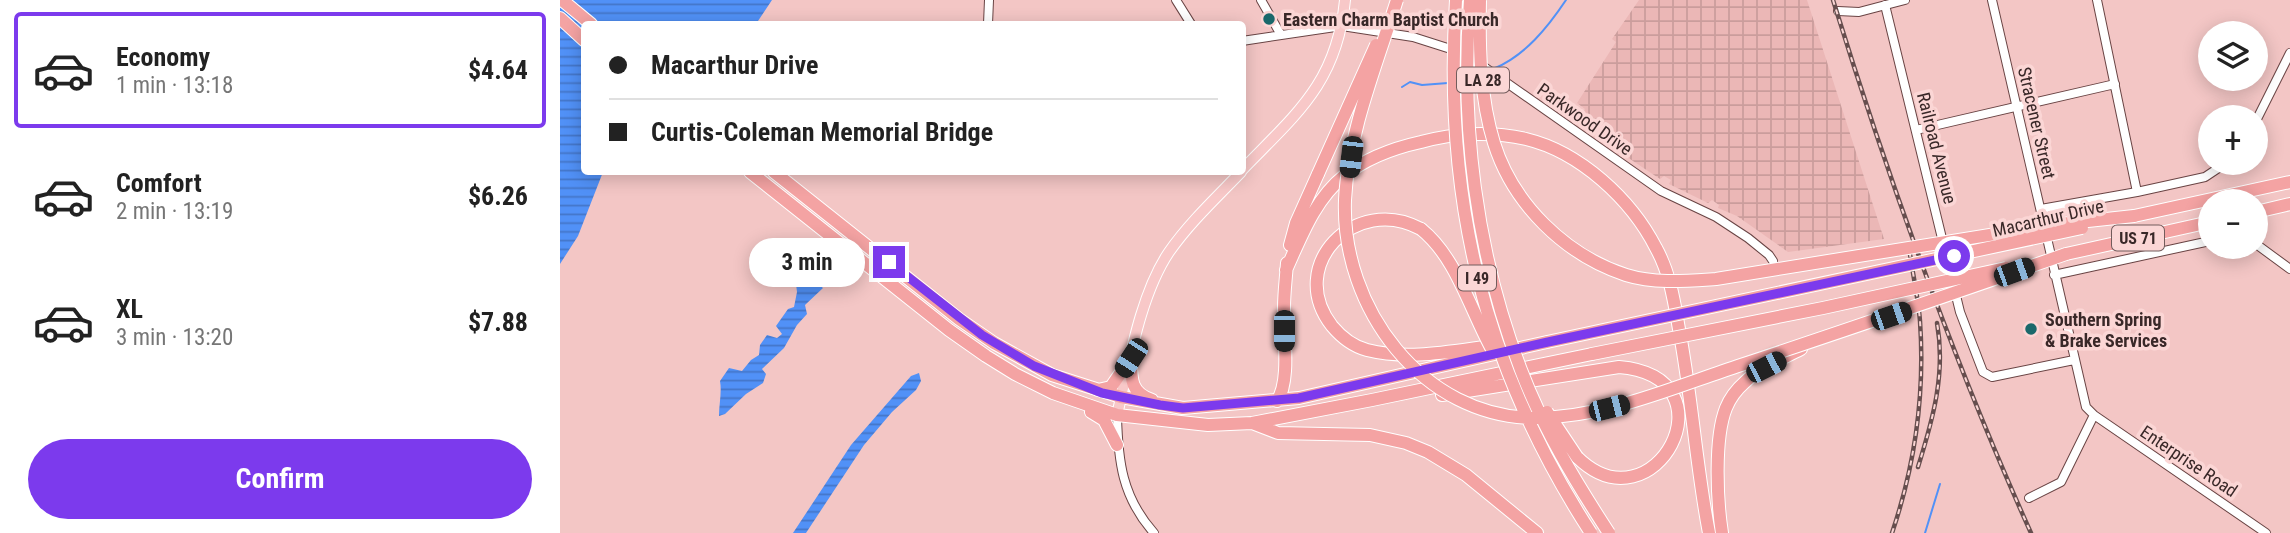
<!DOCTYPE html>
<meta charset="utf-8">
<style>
:root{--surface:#fff;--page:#f2f2f2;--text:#222;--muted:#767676;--line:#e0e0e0;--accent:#7c3aed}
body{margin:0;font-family:"Roboto Condensed",sans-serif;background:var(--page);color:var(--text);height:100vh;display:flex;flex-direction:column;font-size:26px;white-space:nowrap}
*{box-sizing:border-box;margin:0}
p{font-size:23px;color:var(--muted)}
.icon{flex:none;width:38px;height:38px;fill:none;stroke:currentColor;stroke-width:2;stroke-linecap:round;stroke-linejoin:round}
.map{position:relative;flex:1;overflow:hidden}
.panel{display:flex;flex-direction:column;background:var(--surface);width:560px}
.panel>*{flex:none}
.top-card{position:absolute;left:21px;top:21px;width:665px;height:154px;border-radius:7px;box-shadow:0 4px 18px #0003;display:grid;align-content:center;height:154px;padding:0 28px;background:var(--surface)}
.buttons{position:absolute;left:1638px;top:21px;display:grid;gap:14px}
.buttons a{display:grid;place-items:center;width:70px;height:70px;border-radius:50%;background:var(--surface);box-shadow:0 4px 18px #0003;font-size:35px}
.end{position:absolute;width:32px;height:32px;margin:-16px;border:9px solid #7c3aed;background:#fff;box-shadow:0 0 0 4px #fff}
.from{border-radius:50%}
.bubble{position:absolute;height:49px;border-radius:24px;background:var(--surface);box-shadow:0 4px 18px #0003;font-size:23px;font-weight:700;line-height:49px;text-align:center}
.car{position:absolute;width:21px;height:42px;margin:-21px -10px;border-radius:9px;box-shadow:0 0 5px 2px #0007;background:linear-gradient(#222 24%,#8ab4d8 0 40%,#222 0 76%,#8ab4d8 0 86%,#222 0)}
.top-card b{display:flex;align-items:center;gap:24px;height:66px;font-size:26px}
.top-card b+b{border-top:2px solid var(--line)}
.top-card i{width:18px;height:18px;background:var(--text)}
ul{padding:12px 0 0;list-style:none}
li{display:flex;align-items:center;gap:21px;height:116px;margin:0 14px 10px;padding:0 14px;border:4px solid transparent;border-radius:7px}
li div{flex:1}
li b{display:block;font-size:26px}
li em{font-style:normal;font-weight:700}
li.on{border-color:var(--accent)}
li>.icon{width:63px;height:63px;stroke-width:1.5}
.primary-button{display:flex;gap:14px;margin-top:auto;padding:14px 28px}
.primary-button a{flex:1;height:80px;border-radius:42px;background:var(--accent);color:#fff;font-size:28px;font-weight:700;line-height:80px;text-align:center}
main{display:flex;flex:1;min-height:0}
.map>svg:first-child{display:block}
</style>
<main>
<section class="panel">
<ul>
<li class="on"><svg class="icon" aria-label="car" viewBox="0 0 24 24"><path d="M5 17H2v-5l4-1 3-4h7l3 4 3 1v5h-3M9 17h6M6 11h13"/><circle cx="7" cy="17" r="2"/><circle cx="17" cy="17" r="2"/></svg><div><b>Economy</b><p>1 min · 13:18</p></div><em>$4.64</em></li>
<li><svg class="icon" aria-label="car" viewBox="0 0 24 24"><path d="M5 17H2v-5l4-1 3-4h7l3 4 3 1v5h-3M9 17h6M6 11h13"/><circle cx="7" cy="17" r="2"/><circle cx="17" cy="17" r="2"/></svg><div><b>Comfort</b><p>2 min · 13:19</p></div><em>$6.26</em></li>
<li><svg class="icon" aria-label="car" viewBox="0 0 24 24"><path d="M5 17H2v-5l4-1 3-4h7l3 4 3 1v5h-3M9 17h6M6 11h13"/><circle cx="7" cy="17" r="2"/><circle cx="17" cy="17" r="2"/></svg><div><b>XL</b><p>3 min · 13:20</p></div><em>$7.88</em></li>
</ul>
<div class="primary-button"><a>Confirm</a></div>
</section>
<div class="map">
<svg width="1730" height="533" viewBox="0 0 1730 533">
<defs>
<pattern id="industrial-grid" width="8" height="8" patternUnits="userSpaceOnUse" patternTransform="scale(1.75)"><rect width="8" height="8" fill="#ebb7b6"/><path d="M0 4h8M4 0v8" fill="none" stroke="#ca9d9c"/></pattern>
<pattern id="water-rules" width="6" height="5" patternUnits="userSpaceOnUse" patternTransform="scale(1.75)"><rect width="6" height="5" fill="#5191f7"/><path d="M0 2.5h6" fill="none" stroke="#4476c8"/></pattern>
</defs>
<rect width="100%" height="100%" fill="#f3c6c5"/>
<path fill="url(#industrial-grid)" d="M1079 0H1247L1324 239 1228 252 1177 216 1158 208 1159 205 1152 200 1148 203 1109 184 1111 180 1104 176 1100 179 1016 123 1025 109 1017 103 1056 42 1052 39Z"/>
<path fill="url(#water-rules)" d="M8 0H212L196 24H24V172H43L18 236 0 264V8Z
M227 262H232C238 283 250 275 263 288L245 305 247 314 237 325 224 348 202 369 206 374 203 383 186 394 165 414 159 416C159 404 162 392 160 381L169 368 182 371 191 360 199 355 200 345 207 335 217 338 222 334 216 326 228 309 234 307 237 292 236 284 229 287 225 285Z
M359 373 361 381 356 390 332 412 304 445 246 533H233L291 445 351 376Z"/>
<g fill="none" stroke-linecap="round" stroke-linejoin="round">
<path stroke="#5191f7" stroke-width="2" d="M933 69C965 56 988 27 1006 0
M842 87 850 82 862 85 888 83
M1365 533 1380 484"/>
<g stroke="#694444" stroke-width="10">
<path id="minor" d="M616 0 631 24
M701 0 721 35
M1432 0 1526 407 1534 415 1706 533
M1537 0 1577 192
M1325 5 1400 312 1423 372 1432 377 1514 360
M1278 11 1299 12 1345 0
M428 24 429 0
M682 41 782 26 853 37 897 51
M920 64 1101 191 1156 217 1188 238 1209 255 1213 261
M1696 121 1730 53
M1356 130 1555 84
M1481 209 1577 192 1645 177 1666 163
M1696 244 1730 269
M1494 275 1650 241
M557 415C558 461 562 497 594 533
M1469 498 1501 482 1534 415"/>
</g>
<g stroke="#fff" stroke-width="12">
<path id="major" d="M682 170C736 114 777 83 785 0
M557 415C569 364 580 295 609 252 630 222 657 197 681 172"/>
</g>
<g stroke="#fff" stroke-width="14">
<path id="highway" d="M2 0 31 24
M0 18 24 40
M190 172 389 330 426 356 455 374 493 393 557 415 648 425 692 423 812 400 1032 354
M214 172 399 319 434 343 492 375 561 397 623 408 739 398 987 342
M1696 212 1730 204
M1574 216 1730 182
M861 229C795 193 725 266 772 326 782 338 792 346 807 350 851 361 896 350 940 345
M730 245 736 223 758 174
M1506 254 1650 222
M726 270C741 237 755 199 784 176 806 158 834 148 861 142 894 133 932 131 966 139 1020 152 1071 199 1096 248 1110 273 1114 301 1119 329 1132 397 1136 466 1149 533
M571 358C571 378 570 393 592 400
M538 390 551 387 571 358
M882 395 1059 367C1178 377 1094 533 1017 457
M717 401C731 381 723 333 724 308 724 293 726 278 727 263
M531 412 544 420 557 445
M692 423 718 433 810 435 846 443 868 452 906 475 977 533
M1162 533C1157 501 1154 438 1166 408 1170 398 1177 389 1185 382 1200 367 1222 359 1241 349"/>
</g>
<use href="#minor" stroke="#fff" stroke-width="8"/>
<use href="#major" stroke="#f8c8c8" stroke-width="10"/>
<use href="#highway" stroke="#f4a3a3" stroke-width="12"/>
<g stroke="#664e4e" stroke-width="4.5">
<path id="rail" d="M1273 0C1329 181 1393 360 1471 533
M1358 467C1373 419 1386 373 1377 323
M1332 533C1355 465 1365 393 1360 321 1358 296 1352 271 1349 247"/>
</g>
<use href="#rail" stroke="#fbd6d5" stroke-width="2" stroke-dasharray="5" stroke-linecap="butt"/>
<g stroke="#fff" stroke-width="14" stroke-linecap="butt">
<path id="highway-bridge" d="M837 0C817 63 788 134 785 200 781 307 862 418 976 418 1048 417 1114 387 1181 365 1289 329 1398 292 1506 254
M896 0C883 197 923 367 1031 533
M910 0C900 124 916 253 961 370 983 428 1015 481 1049 533
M920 0C919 47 920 98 934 143 953 204 1005 255 1066 275 1095 284 1126 281 1156 279L1491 225 1574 216
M758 174 816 45
M861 229C897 258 910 310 933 351
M987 342 1522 228
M1032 354 1263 308 1446 268
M987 412 1017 457"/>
</g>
<use href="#highway-bridge" stroke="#f4a3a3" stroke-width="12"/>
</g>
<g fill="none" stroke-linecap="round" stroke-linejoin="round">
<path stroke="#7c3aed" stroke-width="9" d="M329 262 422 335 474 366 542 393 600 405 623 408 739 398 988 342 1394 256"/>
</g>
<g fill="#1a686b" stroke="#fbd6d5" stroke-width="2.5">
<circle cx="709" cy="19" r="7"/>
<circle cx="1471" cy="329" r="7"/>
</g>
<g text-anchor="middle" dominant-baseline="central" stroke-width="7" stroke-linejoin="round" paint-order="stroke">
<g fill="#fbd6d5" stroke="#735c5c" stroke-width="2">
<rect x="897" y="67.5" width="52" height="25" rx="5"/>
<rect x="1552" y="225.5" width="52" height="25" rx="5"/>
<rect x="898" y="265.5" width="38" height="25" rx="5"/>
</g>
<g font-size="16" font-weight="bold" fill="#392828">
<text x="923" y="80">LA 28</text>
<text x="1578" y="238">US 71</text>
<text x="917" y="278">I 49</text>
</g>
<g font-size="18" font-weight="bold" fill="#392828" stroke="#fbd6d5" text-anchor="start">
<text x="723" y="19">Eastern Charm Baptist Church</text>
<text x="1485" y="319">Southern Spring<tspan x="1485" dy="21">&amp; Brake Services</tspan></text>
</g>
<g font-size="18" fill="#392828" stroke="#fbd6d5">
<text transform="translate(1025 119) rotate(35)">Parkwood Drive</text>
<text transform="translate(1477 123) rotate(77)">Stracener Street</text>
<text transform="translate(1377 148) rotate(76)">Railroad Avenue</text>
<text transform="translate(1488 218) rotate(-13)">Macarthur Drive</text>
<text transform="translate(1629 461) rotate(34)">Enterprise Road</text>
</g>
</g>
</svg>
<div class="buttons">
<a><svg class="icon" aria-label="layers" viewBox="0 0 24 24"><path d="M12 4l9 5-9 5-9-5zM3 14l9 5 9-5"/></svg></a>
<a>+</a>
<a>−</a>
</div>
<i class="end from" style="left:1394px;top:256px"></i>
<i class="end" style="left:329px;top:262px"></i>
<div class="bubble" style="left:189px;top:238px;width:116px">3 min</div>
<i class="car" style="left:791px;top:157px;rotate:187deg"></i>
<i class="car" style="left:1454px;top:272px;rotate:70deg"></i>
<i class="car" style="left:1331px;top:316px;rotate:71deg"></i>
<i class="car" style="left:724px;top:331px;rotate:180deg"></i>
<i class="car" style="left:571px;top:358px;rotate:213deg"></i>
<i class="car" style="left:1206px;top:367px;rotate:63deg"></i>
<i class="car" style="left:1049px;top:408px;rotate:76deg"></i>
<div class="top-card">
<b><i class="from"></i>Macarthur Drive</b>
<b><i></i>Curtis-Coleman Memorial Bridge</b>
</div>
</div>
</main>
